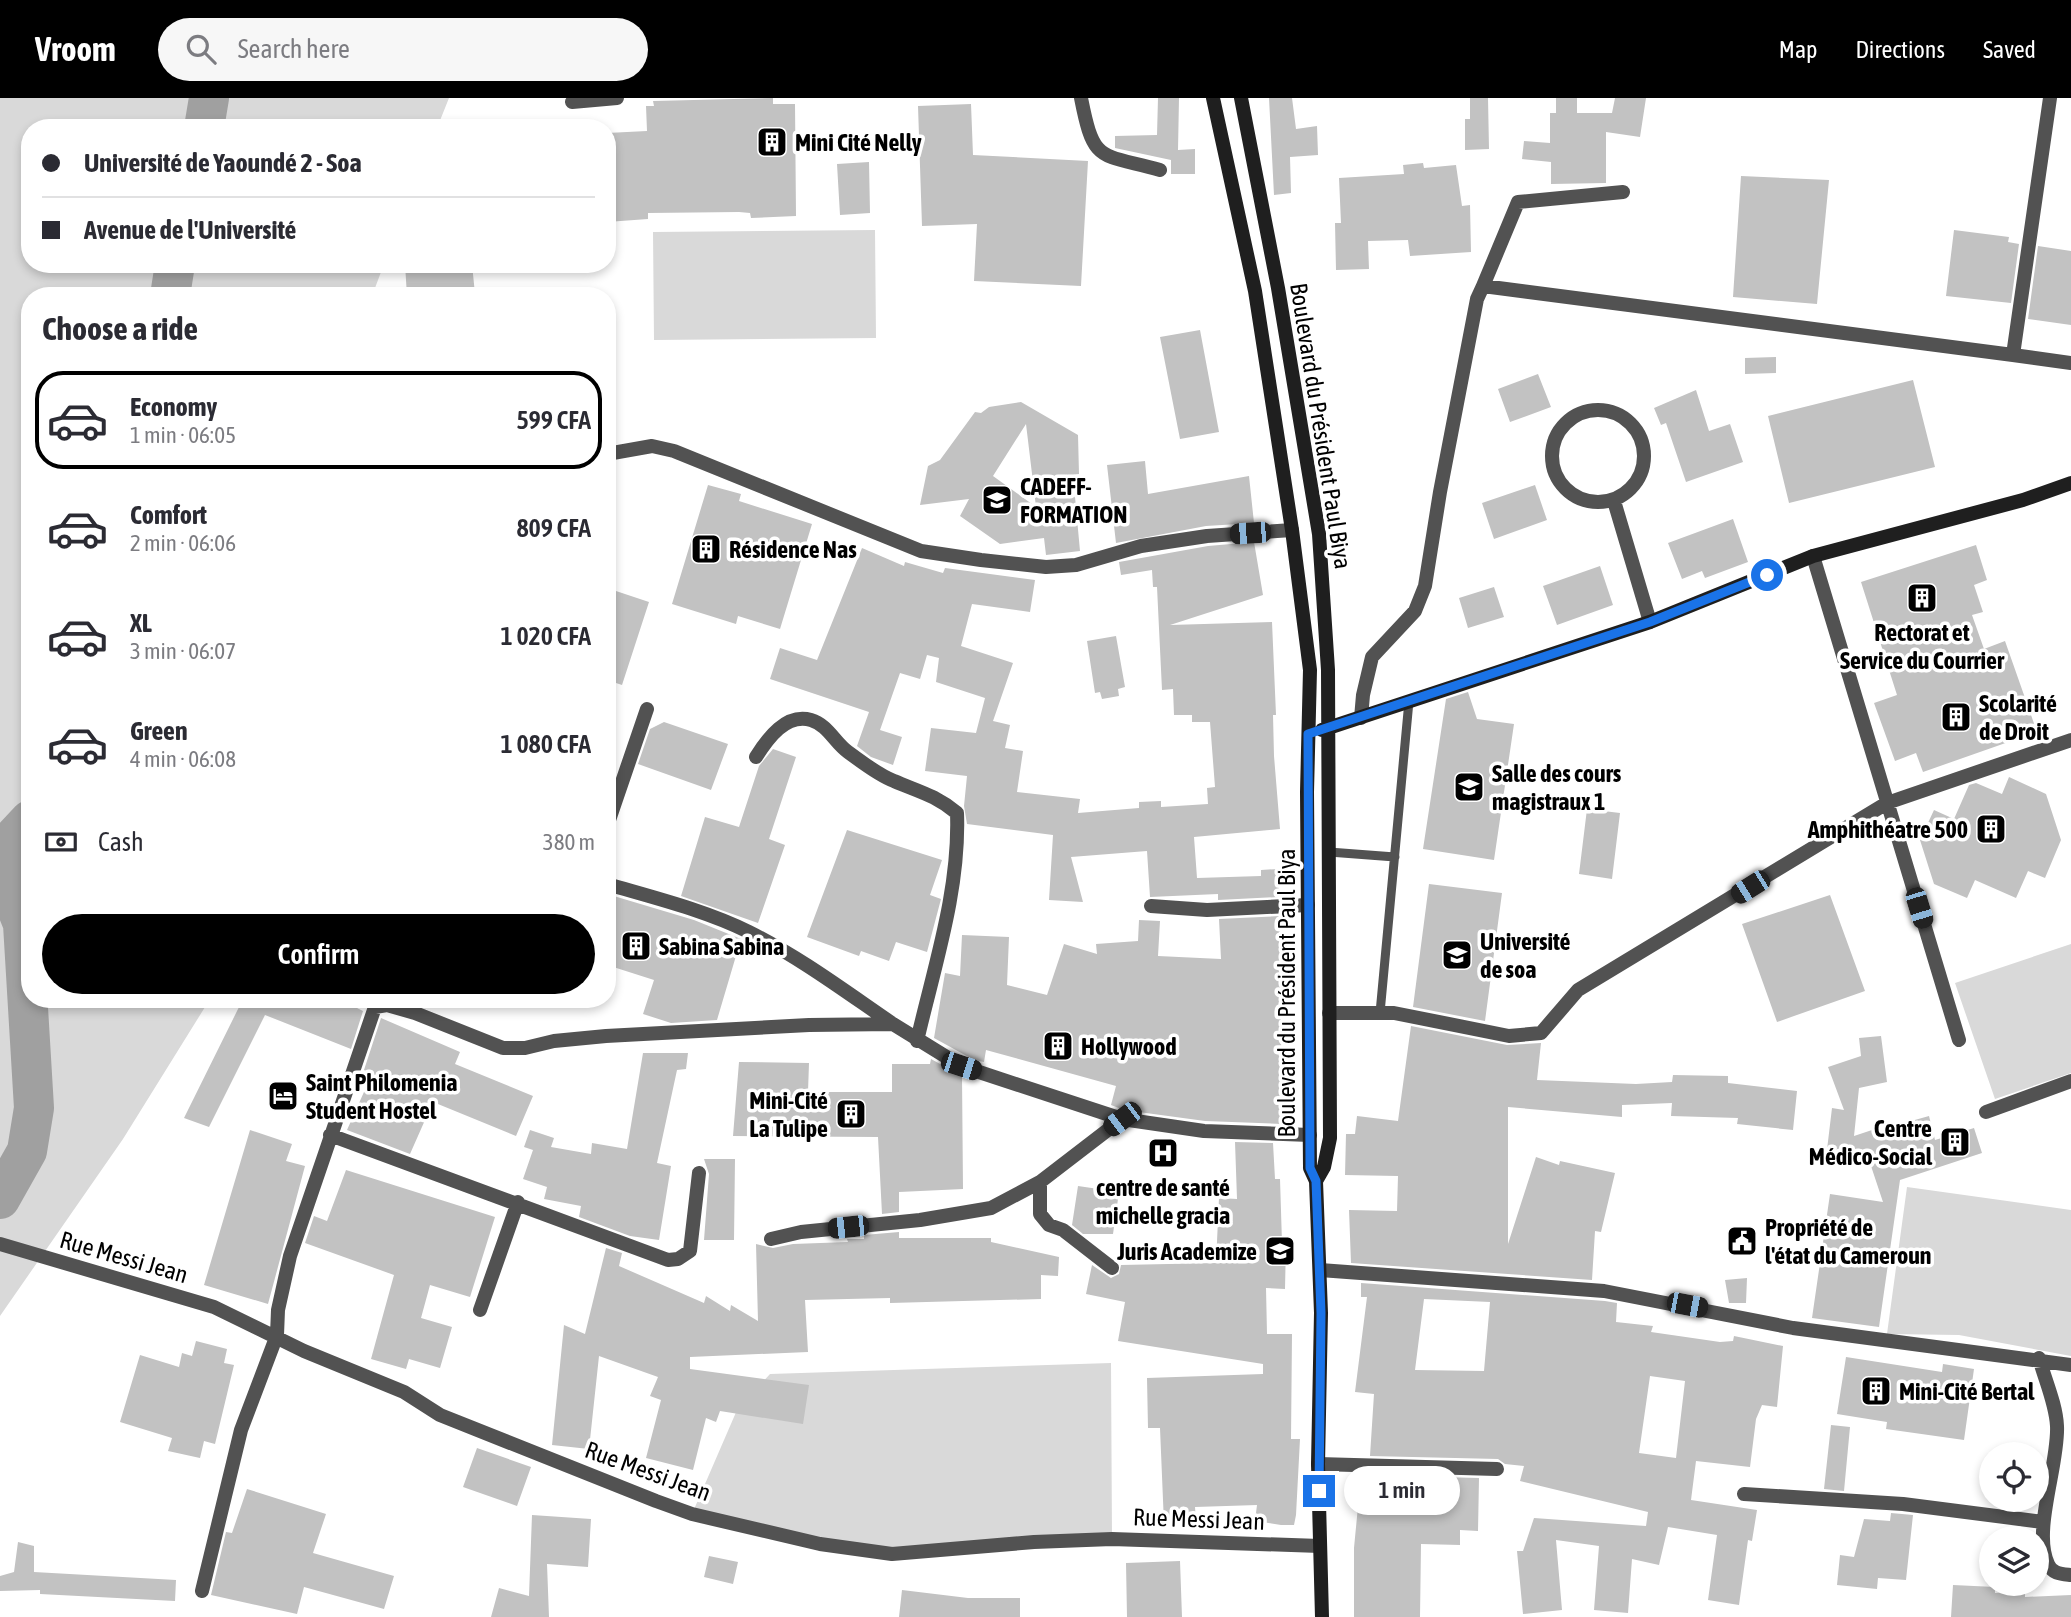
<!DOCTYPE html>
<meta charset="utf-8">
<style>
:root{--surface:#fff;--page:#f7f7f7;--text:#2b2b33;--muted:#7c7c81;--line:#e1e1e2;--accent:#000}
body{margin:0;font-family:"Asap Condensed",sans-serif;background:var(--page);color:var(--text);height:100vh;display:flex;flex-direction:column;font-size:26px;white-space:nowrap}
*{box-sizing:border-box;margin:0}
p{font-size:23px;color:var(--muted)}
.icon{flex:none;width:38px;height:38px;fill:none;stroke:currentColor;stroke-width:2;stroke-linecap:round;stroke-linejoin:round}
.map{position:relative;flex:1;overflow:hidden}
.side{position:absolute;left:21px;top:189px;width:595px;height:721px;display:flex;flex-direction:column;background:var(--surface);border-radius:28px;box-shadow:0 4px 10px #0003}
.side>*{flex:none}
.top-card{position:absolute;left:21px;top:21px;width:595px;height:154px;border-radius:28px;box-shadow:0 4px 10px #0003;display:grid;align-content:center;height:154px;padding:0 21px;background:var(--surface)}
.tools{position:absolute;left:1979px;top:1344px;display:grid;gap:14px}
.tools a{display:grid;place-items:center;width:70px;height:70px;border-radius:50%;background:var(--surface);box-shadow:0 4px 10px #0003;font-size:35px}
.end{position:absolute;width:32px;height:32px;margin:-16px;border:9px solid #1a73e8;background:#fff;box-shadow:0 0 0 4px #fff}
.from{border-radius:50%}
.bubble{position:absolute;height:49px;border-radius:24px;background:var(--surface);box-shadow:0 4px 10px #0003;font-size:23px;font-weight:600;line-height:49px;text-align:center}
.car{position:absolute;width:21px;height:42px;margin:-21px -10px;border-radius:9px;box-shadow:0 0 5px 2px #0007;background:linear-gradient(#222 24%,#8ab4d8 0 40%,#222 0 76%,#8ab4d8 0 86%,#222 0)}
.top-card b{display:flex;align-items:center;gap:24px;height:66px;font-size:26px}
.top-card b+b{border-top:2px solid var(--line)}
.top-card i{width:18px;height:18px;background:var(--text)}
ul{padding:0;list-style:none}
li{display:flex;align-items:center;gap:21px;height:98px;margin:0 14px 10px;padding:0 7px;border:4px solid transparent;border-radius:28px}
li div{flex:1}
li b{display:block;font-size:26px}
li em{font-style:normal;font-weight:600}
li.selected{border-color:var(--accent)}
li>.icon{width:63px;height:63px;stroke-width:1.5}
h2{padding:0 21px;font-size:32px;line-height:84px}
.pay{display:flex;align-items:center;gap:18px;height:77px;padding:0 21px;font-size:26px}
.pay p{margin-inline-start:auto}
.action{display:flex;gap:14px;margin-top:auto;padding:14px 21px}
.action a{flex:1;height:80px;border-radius:42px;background:var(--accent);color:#fff;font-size:28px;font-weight:600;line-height:80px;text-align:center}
header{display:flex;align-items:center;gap:42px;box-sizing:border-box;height:98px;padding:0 35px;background:var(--accent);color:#fff}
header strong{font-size:33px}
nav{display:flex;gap:38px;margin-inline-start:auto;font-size:24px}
.search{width:490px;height:63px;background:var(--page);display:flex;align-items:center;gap:18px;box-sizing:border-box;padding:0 24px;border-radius:38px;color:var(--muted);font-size:26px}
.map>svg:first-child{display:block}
</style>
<header>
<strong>Vroom</strong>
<div class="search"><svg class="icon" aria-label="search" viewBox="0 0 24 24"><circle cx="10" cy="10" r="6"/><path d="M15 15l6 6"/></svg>Search here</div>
<nav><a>Map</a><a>Directions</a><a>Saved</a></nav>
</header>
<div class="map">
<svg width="2071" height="1519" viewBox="0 0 2071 1519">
<rect width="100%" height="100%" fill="#fff"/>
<path fill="#d9d9d9" d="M0 0H449L437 30H30V166H384L372 198H30V901H210L123 1041 0 1218Z
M875 132 876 240 654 242 653 134Z
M2071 846V975L1995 1001 1955 885Z
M1907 1089 2071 1112V1258L1959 1237 1887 1236Z
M1111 1265 1112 1441 892 1456 692 1416 737 1312 770 1276Z"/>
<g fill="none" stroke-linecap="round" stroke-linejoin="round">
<path stroke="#a0a0a0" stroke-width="40" d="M204 30 209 0
M170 198 175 166
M0 1101 27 1053 34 1010 23 826 8 788 3 758 14 739 30 722"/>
</g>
<path fill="#c2c2c2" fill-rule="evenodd" d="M773 0V6H795L796 118 751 120 750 115 739 114 648 115V121L607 124V35L647 33 646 8H654L653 3Z
M1158 0H1179L1178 52 1195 51V76H1171V62L1115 50V38L1157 37Z
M1269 0H1292L1296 31 1317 28 1318 57 1290 59 1291 95 1274 97Z
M1470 0H1488L1489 51 1465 52V21H1470Z
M1556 0H1577V15H1612L1615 0H1646L1640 39 1606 34V85L1551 86V64L1522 61 1524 43 1550 45V15H1556Z
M971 6 973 57 1088 63 1081 188 974 183 977 126 922 128 918 8Z
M869 64 870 115 840 117 837 66Z
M1423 65 1424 70 1456 67 1462 108 1470 107 1471 154 1410 158 1408 142 1368 143 1369 171 1336 172 1335 125H1341L1339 80 1404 76 1403 67Z
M1741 78 1829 82 1817 206 1733 199Z
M1954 132 2009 139 2008 144 2019 146 2011 205 1946 198Z
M2038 148 2071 153V227L2028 221Z
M405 166H472L475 196 407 198Z
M1200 232 1219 334 1180 341 1160 239Z
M1776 259V275L1745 276V260Z
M1538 276 1551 309 1510 324 1498 291Z
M1913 282 1935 369 1789 405 1768 318Z
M1696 292 1709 333 1730 326 1743 364 1686 384 1666 325 1661 327 1654 310Z
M1021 304 1078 337 1079 376 1073 377 1080 453 1046 457 1044 440 1000 446 960 418 969 401 920 407 928 368 940 362 975 314 981 315 989 309ZM1026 326 1036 409 993 378Z
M1145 363 1148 396 1249 378 1254 425 1206 428 1116 445 1107 367Z
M708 387 741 396 739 403 812 426 780 531 738 518 736 526 672 506Z
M1535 387 1547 422 1494 441 1482 405Z
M1733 421 1748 464 1705 480 1702 473 1682 481 1668 445Z
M1254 444 1263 497 1170 527 1272 524 1276 617H1273L1274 658 1280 731 1194 739 1197 780 1261 778V772L1278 771 1279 799 1218 802V796L1150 799 1147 753 1071 759 1083 804 1049 802 1053 737 967 726 964 708 967 678 925 673 931 630 976 635 985 600 936 584 939 560 927 557 920 581 900 575 880 632 902 639 893 667 871 659 857 648 869 614 770 581 780 550 817 562 862 450 904 468 905 464 943 475 945 470 1035 482 1030 514 972 506 961 548 1013 565 993 623 1010 627 1005 650 1023 653 1017 694 1080 701 1078 715 1139 710V704L1161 703V709L1208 706 1207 690 1215 689 1210 624H1192V617H1174L1173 591 1162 592 1157 489H1153L1152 472 1121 477 1119 464 1208 448Z
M1976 447 1987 482 1974 487 1983 514 1972 517 1984 551 2005 543 2037 634 1923 674 1916 655 1895 663 1874 605 1897 597 1861 484Z
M1600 468 1613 507 1557 527 1543 488Z
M1494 489 1504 519 1468 530 1459 500Z
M607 490 649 504 622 587 607 582Z
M1116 538 1125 589 1118 591 1119 598 1102 601 1100 594 1095 595 1087 543Z
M1468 594 1477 621 1514 626 1494 762 1423 751 1446 601Z
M664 624 728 646 711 692 638 666 650 631Z
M773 651 796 659 769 741 785 747 758 825 681 798 705 719 739 729 759 668Z
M2009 679 2046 696 2061 742 2045 780 2028 773 2016 800 1975 782 1967 800 1934 786 1920 742 1934 712 1954 721 1969 687 1976 685 2002 696Z
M1587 711 1620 715 1612 781 1579 776Z
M847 732 942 762 930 797 941 801 927 854 896 844 889 863 861 853 859 858 807 839Z
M1429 786 1502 795 1485 923 1413 909Z
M607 796 694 822 741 841 717 922 671 925 643 916 654 882 607 867Z
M1830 797 1865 893 1777 924 1742 826Z
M1280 818 1282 1026 1205 1023 1124 1012 1111 1007 1116 988 986 952 984 964 974 962 934 940 945 875 960 878 962 837 1009 839 1007 887 1047 897 1064 846 1097 856 1096 846 1138 843 1139 822 1160 823 1158 858 1221 861 1219 821Z
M228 901H347L359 906 357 910 363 913 351 951 265 917 209 1029 184 1020 240 907Z
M381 920 460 954 455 966 533 998 516 1038 433 1004 410 1056 347 1032 372 976 364 972Z
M1411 928 1507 947 1541 945 1537 982 1636 986 1672 984 1673 977 1728 978V985L1797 993 1793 1032 1737 1026 1738 1020 1671 1018 1672 1005 1622 1007V1019L1508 1009V1146L1536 1059 1559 1067 1560 1063 1615 1075 1601 1134 1595 1133 1592 1182 1351 1165 1349 1112 1397 1113 1398 1078 1345 1077 1346 1036H1355L1357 1018 1398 1023Z
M1881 938 1887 984 1859 990 1854 1038 1896 1024 1897 1027 1929 1018 1935 1042 1974 1030 1982 1055 1900 1082 1879 1229 1812 1220 1830 1096 1883 1104 1870 1065 1826 1060 1832 1010 1844 1012 1828 969 1861 958 1859 940Z
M643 955H688L686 971 677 972 657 1065 671 1068 659 1142 630 1138 579 1119 581 1108 544 1101 547 1089 523 1081 533 1052 524 1049 530 1032 554 1040 551 1049 591 1056 592 1045 627 1051Z
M931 961 962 978 963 1091 899 1094V1114L882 1116 878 1039 733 1038 739 964 809 965 808 994H892V966H930Z
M250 1032 292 1046 286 1063 305 1068 268 1206 204 1187Z
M1235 1044 1273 1045 1275 1081H1280L1282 1145H1286L1285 1191 1266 1190 1267 1236H1292L1291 1341H1300L1296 1417 1294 1427H1281L1255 1423 1257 1407 1195 1409 1196 1424 1164 1426 1160 1330H1148L1147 1280 1263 1276V1266L1118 1243 1125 1204 1086 1196 1092 1167 1111 1180 1119 1176 1121 1167 1216 1165 1219 1100 1237 1101Z
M704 1061H735L734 1142H704L709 1076Z
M346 1072 495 1119 470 1199 430 1187 421 1220 452 1229 440 1270 409 1261 406 1271 371 1261 394 1177 305 1145 314 1118 327 1123Z
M1078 1088 1119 1094 1113 1136H1083L1072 1127Z
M899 1134V1140H991V1144L1059 1159 1058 1178 1041 1177V1201L890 1205V1200L805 1202 808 1254 690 1259V1271L809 1287 803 1326 720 1313 716 1324 706 1320 693 1372 646 1360 661 1302 650 1298 658 1279 599 1258 589 1351 552 1347 564 1227 585 1236 606 1150 622 1155 619 1168 704 1205 706 1198 730 1213 731 1207 758 1223 756 1146 773 1150 793 1146 848 1144 847 1141H864V1137Z
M1747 1180 1746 1205H1729L1725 1182Z
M1361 1185 1605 1203 1617 1205 1616 1224 1653 1228 1651 1234 1720 1244 1733 1243 1734 1238 1783 1248 1777 1309 1762 1307 1756 1321 1750 1369 1696 1363 1691 1402 1757 1412 1752 1443 1748 1442 1739 1507 1708 1502 1717 1437 1668 1429 1659 1467 1632 1461 1628 1515 1594 1512 1599 1448 1556 1442 1562 1512 1523 1516 1517 1453H1523L1534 1420 1646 1428 1648 1414 1520 1383 1524 1368 1505 1366 1498 1361 1370 1358 1374 1296 1355 1294 1367 1199H1361ZM1424 1201 1490 1204 1484 1273 1415 1272ZM1650 1278 1685 1283 1676 1360 1639 1355Z
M196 1243 227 1251 224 1265 234 1267 215 1346 204 1343 200 1360 168 1353 172 1340 120 1324 140 1257 179 1269 182 1255 192 1258Z
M1846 1259 1942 1274 1943 1266 1974 1271 1964 1342 1886 1331 1887 1324 1837 1316Z
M1831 1327 1850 1329 1844 1393 1824 1391Z
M477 1350 531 1369 517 1408 463 1389Z
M1361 1377 1479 1380 1478 1433 1460 1432V1447L1421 1446 1420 1519H1354V1450Z
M247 1391 326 1416 313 1455 394 1478 384 1511 304 1489 297 1516 211 1497 226 1434 232 1435Z
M1891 1415 1913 1417 1906 1482 1878 1480 1877 1491 1837 1487 1840 1457 1854 1459 1864 1421 1890 1423Z
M532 1417 591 1421 588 1469 547 1466 549 1519H491L499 1490 529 1498Z
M18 1444 34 1448V1474L176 1482 175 1503 40 1496V1492L0 1493V1478L14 1474Z
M709 1458 738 1464 733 1486 704 1479Z
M1180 1463 1182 1519H1127L1126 1465Z
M1953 1487 1995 1489V1495L2025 1493V1499L2071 1497V1519H1951Z
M902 1492 968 1500H1020V1519H899Z"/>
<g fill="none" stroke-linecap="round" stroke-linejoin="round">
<path stroke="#525252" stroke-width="9" d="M1329 754 1395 759
M1380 915 1409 603"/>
<path stroke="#525252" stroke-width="14" d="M1081 0C1094 66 1099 55 1160 72
M572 4 617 0
M1483 188 1518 104 1623 94
M2013 257 2071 265
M1552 358a46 46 0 1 1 92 0a46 46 0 1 1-92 0Z
M607 356 652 348 674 353 921 453 981 462 1046 469 1076 467 1141 448 1207 438 1292 432
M1614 403 1650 524
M1813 458 1959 942
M1361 620 1363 597 1372 559 1415 513 1425 488 1440 394 1477 201 1483 188 2013 257 2050 0
M756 659C768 640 786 615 811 622 828 627 835 645 848 654 862 664 878 677 894 683 920 694 935 697 957 715 960 792 934 869 917 943
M607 728 647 611
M607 786C655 800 704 812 749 834 801 860 846 894 893 926
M1151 808 1207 812 1308 807
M1329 915H1394L1509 938 1541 935 1578 892 1887 705 2071 642
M1986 1014 2071 983
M330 1037 668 1162 678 1161 690 1153 699 1075
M1040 1084V1116L1049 1127 1063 1132 1112 1170
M771 1141 801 1134 920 1122 991 1110 1040 1084 1122 1021
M0 1146 214 1209 304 1253 404 1294 440 1317 656 1403 692 1416 820 1446 892 1456 1034 1444 1112 1441 1320 1448
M1320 1172 1604 1193 1793 1230 2071 1267
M480 1212 518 1104
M2039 1260C2045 1282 2056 1306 2057 1328 2059 1366 2032 1433 2048 1466 2052 1476 2062 1476 2071 1477
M1318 1366 1497 1371
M1744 1396 1903 1406 2043 1424
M202 1493 241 1332 277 1237 278 1212 290 1158 375 909 387 907 415 915 503 950H525L554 943 606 938 809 927 893 926 961 968 1122 1021 1204 1033 1310 1037"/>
<path stroke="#1f1f1f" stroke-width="14" d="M1213 0 1255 193 1292 432 1310 572 1307 694 1310 1070 1316 1083 1321 1215 1318 1366 1322 1519
M1241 0 1278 190 1319 436 1328 572 1330 1040 1324 1069 1316 1083
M1322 632 1650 524 1813 458 2023 402 2071 385"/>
</g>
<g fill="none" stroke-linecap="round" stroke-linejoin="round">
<path stroke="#1a73e8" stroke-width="9" d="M1319 1393 1321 1215 1316 1083 1310 1070 1308 636 1650 524 1767 477"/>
</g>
<defs>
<g id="building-square" transform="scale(1.575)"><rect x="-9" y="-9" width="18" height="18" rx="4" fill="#000" stroke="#fff"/><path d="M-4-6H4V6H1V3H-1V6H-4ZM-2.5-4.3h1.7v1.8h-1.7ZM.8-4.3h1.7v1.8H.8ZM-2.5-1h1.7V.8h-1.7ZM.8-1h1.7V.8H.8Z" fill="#fff"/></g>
<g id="school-square" transform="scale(1.575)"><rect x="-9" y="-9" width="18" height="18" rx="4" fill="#000" stroke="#fff"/><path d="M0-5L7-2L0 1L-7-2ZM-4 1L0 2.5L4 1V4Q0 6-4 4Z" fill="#fff"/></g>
<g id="university-square" transform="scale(1.575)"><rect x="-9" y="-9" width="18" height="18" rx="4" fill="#000" stroke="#fff"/><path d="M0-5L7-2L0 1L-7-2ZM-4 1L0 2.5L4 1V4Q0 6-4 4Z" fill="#fff"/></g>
<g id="hotel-square" transform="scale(1.575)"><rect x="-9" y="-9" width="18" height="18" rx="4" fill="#000" stroke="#fff"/><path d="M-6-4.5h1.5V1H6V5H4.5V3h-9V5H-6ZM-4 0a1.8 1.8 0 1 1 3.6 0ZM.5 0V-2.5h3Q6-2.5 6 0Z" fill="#fff"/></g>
<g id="hospital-square" transform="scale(1.575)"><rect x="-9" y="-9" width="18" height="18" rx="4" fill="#000" stroke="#fff"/><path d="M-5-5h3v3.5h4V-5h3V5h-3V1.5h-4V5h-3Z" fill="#fff"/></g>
<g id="civic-square" transform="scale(1.575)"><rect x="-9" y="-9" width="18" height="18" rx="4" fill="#000" stroke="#fff"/><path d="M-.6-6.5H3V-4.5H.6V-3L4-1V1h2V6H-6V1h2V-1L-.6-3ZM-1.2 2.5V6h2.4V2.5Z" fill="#fff"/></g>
</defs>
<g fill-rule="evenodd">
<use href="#building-square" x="772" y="44"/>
<use href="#school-square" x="997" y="402"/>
<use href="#building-square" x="706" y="451"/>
<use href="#building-square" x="1922" y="500"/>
<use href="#building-square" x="1956" y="619"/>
<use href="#university-square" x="1469" y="689"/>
<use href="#building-square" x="1991" y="731"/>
<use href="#building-square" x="636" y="848"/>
<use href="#university-square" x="1457" y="857"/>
<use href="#building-square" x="1058" y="948"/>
<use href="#hotel-square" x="283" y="998"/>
<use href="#building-square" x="851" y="1016"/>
<use href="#building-square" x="1955" y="1044"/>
<use href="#hospital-square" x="1163" y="1055"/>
<use href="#civic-square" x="1742" y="1143"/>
<use href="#school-square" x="1280" y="1153"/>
<use href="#building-square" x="1876" y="1293"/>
</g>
<g text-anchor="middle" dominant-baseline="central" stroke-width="7" stroke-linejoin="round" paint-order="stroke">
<g font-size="24" font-weight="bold" fill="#000" stroke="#fff" text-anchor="start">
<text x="795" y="44">Mini Cité Nelly</text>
<text x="1020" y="388">CADEFF-<tspan x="1020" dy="28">FORMATION</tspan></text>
<text x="729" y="451">Résidence Nas</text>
<text x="1922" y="534" text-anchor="middle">Rectorat et<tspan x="1922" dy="28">Service du Courrier</tspan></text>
<text x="1979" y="605">Scolarité<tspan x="1979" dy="28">de Droit</tspan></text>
<text x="1492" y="675">Salle des cours<tspan x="1492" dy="28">magistraux 1</tspan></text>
<text x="1968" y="731" text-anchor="end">Amphithéatre 500</text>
<text x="1480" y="843">Université<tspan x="1480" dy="28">de soa</tspan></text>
<text x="659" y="848">Sabina Sabina</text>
<text x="1081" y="948">Hollywood</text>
<text x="306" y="984">Saint Philomenia<tspan x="306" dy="28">Student Hostel</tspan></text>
<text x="828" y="1002" text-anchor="end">Mini-Cité<tspan x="828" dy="28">La Tulipe</tspan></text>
<text x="1932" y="1030" text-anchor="end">Centre<tspan x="1932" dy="28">Médico-Social</tspan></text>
<text x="1163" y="1089" text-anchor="middle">centre de santé<tspan x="1163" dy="28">michelle gracia</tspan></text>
<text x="1765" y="1129">Propriété de<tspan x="1765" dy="28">l'état du Cameroun</tspan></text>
<text x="1257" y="1153" text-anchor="end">Juris Academize</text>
<text x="1899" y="1293">Mini-Cité Bertal</text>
</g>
<g font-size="24" fill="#000" stroke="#fff">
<text transform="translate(1321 328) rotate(81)">Boulevard du Président Paul Biya</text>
<text transform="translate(1286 895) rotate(-90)">Boulevard du Président Paul Biya</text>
<text transform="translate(124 1159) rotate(16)">Rue Messi Jean</text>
<text transform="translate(648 1373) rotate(20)">Rue Messi Jean</text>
<text transform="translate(1199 1421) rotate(2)">Rue Messi Jean</text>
</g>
</g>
</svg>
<div class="tools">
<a><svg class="icon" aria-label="locate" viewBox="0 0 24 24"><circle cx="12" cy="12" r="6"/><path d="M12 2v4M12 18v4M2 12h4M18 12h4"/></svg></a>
<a><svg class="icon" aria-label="layers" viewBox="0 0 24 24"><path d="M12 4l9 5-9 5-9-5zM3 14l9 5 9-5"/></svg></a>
</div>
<i class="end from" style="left:1767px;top:477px"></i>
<i class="end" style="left:1319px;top:1393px"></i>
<div class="bubble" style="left:1344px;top:1368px;width:116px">1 min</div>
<i class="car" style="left:1250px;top:435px;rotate:266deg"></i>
<i class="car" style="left:1750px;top:789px;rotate:238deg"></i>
<i class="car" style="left:1919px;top:810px;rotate:163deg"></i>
<i class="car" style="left:961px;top:968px;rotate:108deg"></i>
<i class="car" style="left:1122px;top:1021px;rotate:233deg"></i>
<i class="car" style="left:848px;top:1129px;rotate:264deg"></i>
<i class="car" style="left:1687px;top:1207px;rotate:101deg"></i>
<div class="top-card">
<b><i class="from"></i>Université de Yaoundé 2 - Soa</b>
<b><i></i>Avenue de l'Université</b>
</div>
<section class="side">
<h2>Choose a ride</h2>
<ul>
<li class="selected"><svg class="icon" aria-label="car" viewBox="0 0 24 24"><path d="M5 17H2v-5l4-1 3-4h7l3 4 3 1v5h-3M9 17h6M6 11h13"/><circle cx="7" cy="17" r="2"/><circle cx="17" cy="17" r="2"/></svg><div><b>Economy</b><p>1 min · 06:05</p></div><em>599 CFA</em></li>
<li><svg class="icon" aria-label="car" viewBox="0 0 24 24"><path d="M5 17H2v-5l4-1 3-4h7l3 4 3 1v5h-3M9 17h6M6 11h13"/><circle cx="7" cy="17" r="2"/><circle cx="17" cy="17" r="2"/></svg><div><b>Comfort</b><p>2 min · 06:06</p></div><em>809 CFA</em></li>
<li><svg class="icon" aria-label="car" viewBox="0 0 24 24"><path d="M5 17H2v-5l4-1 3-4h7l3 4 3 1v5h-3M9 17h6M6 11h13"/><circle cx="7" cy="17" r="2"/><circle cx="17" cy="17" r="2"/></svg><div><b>XL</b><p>3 min · 06:07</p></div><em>1 020 CFA</em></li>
<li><svg class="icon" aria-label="car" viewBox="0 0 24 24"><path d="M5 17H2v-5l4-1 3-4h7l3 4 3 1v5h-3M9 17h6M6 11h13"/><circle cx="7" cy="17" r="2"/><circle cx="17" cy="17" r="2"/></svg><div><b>Green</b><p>4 min · 06:08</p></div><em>1 080 CFA</em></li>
</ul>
<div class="pay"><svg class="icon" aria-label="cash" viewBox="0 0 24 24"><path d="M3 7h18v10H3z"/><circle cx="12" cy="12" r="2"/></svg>Cash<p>380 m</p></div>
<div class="action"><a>Confirm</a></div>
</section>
</div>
